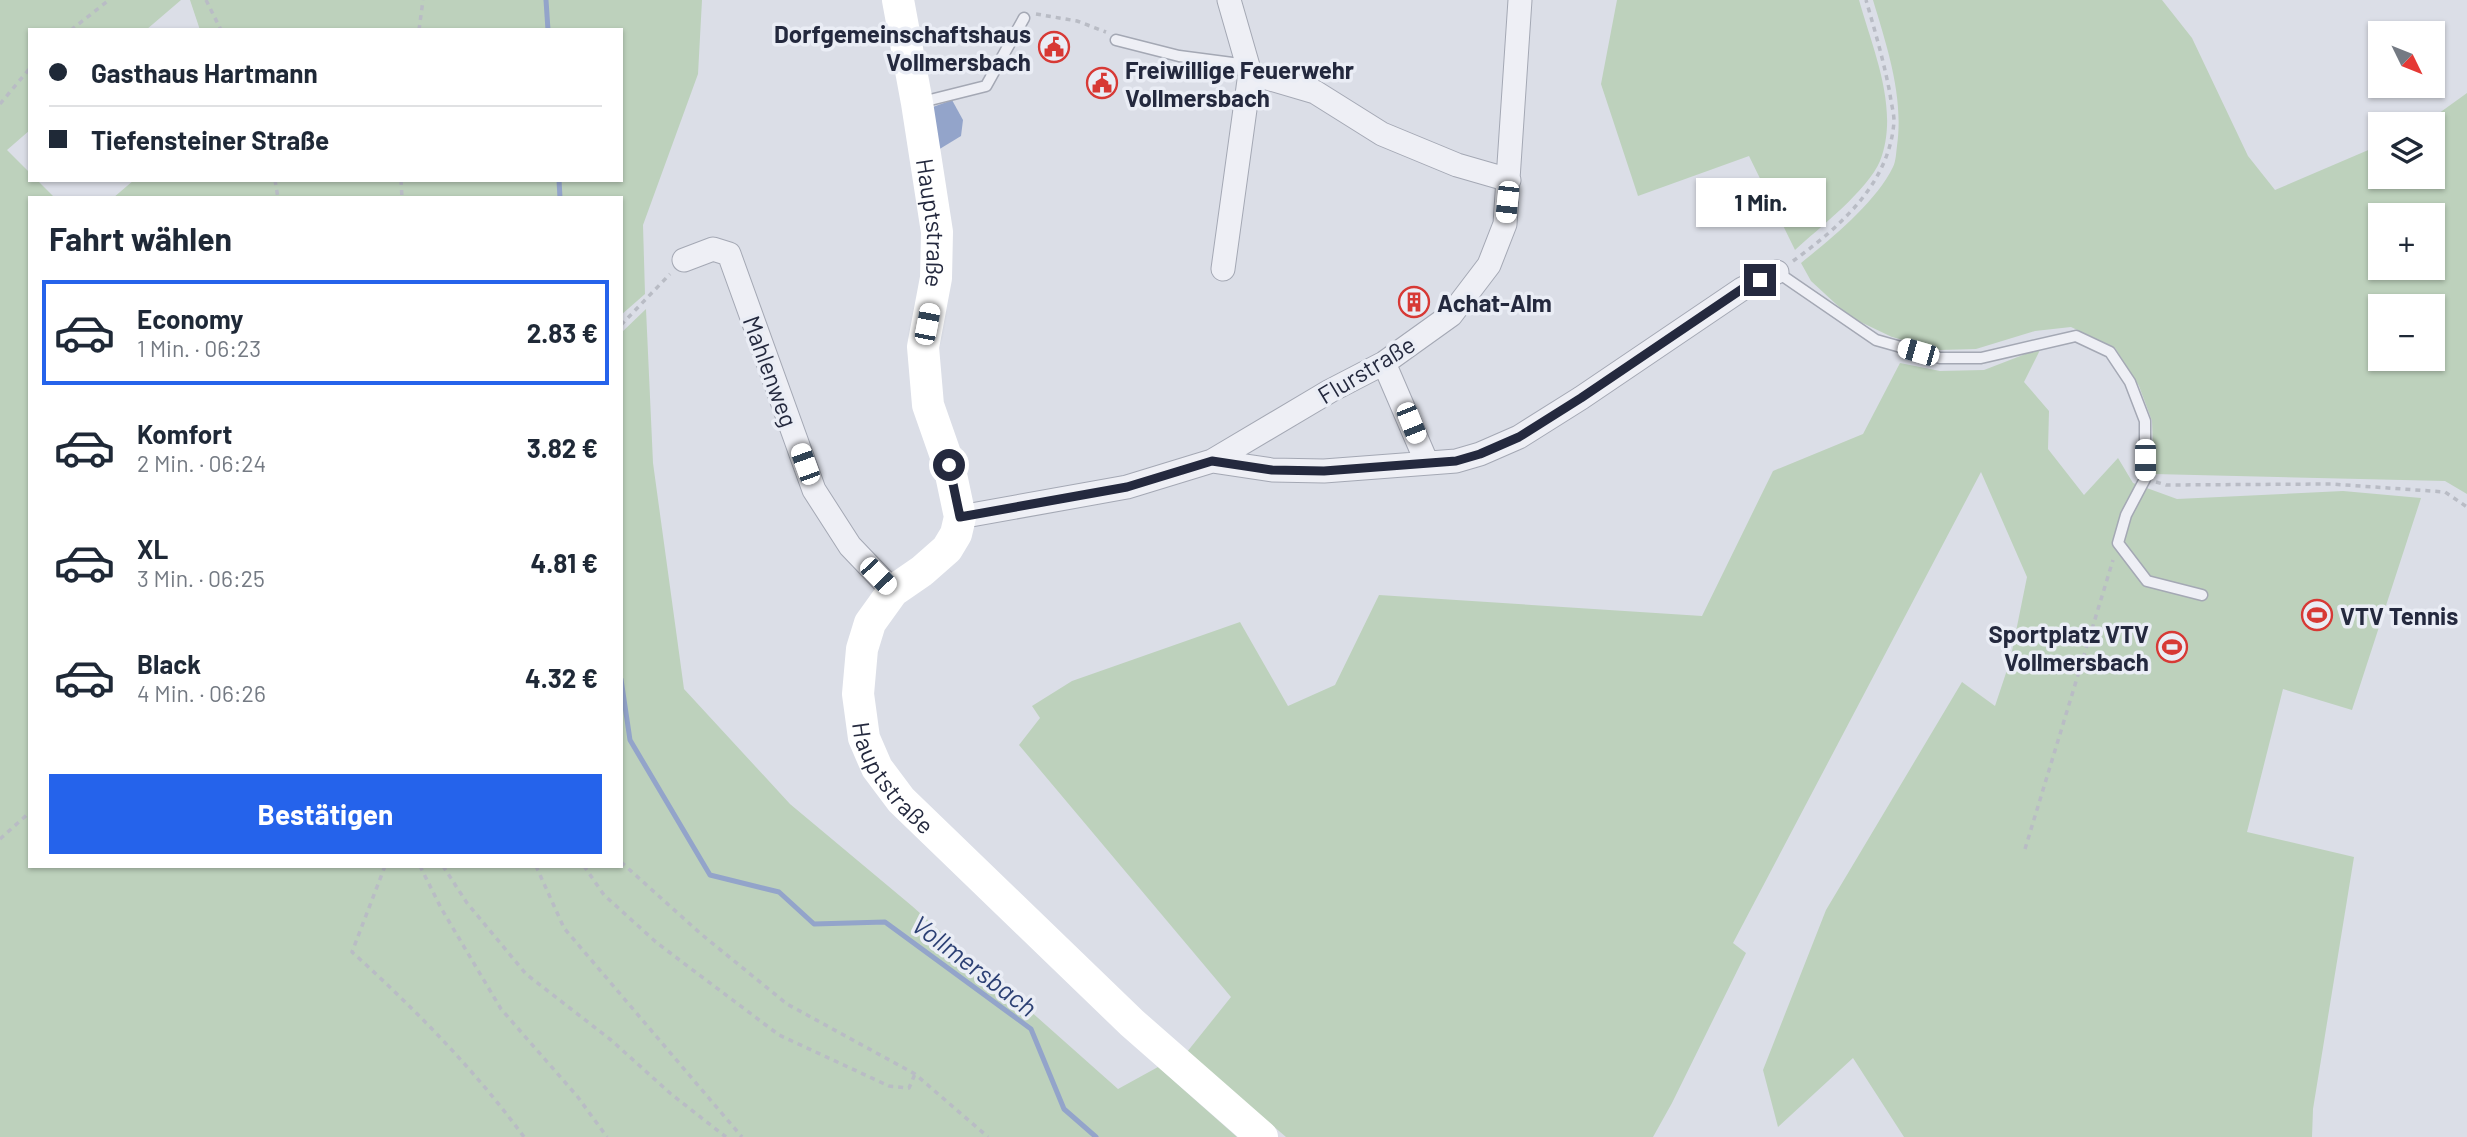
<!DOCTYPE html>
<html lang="de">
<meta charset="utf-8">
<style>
:root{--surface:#fff;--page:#f6f6f7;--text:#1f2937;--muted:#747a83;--line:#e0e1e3;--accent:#2563eb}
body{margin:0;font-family:Barlow,sans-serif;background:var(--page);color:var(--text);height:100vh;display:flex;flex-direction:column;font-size:26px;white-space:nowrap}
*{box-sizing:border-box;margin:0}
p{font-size:23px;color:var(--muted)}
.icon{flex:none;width:38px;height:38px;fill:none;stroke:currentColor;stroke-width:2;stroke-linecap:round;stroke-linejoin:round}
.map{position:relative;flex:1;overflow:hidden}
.panel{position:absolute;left:28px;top:196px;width:595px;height:672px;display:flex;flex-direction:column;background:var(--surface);border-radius:0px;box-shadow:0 2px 5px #0004}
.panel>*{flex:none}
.top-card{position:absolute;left:28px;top:28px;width:595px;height:154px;border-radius:0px;box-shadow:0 2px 5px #0004;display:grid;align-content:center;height:154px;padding:0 21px;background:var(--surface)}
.needle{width:46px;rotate:133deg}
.buttons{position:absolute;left:2368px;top:21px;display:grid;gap:14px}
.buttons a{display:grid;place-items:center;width:77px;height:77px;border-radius:0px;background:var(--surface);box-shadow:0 2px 5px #0004;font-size:35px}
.end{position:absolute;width:32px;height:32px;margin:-16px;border:9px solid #24293e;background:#fff;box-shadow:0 0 0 4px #fff}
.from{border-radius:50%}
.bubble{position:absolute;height:49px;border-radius:0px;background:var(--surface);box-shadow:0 2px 5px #0004;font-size:23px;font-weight:700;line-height:49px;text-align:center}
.car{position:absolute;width:21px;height:42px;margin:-21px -10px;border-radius:9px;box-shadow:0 0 5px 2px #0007;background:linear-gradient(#fff 24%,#345 0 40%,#fff 0 76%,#345 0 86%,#fff 0)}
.top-card b{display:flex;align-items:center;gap:24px;height:66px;font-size:26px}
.top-card b+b{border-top:2px solid var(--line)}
.top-card i{width:18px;height:18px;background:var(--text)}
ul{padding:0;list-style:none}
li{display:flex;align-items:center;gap:21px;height:105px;margin:0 14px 10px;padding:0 7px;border:4px solid transparent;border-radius:0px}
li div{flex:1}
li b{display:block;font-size:26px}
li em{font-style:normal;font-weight:700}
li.active{border-color:var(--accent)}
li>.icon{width:63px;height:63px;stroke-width:1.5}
h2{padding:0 21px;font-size:32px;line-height:84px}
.primary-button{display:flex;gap:14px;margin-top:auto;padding:14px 21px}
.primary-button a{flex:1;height:80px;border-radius:0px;background:var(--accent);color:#fff;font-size:28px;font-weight:700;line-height:80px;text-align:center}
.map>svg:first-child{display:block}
</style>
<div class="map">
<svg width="2467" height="1137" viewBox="0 0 2467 1137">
<rect width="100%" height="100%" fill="#dbdee7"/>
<path fill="#bdd1bc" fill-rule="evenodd" d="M0 0H181L146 30H30V130L7 150 30 173V180H37L55 198H30V866H621V333L646 309 653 463 684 689 790 804 912 906 1118 1089 1158 1067 1237 1137H0Z
M190 0H702L698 74 643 225 645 294 621 315V198H113L134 180H621V30H200Z
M1617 0H1859C1873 50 1900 110 1880 161 1868 190 1819 228 1795 250L1749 156 1638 196 1601 84Z
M1873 0H2162L2192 38 2248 156 2275 190 2380 145V177H2432V124H2424L2467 93V494L2445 481 2154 474 2152 421 2139 386 2115 348 2071 327 2035 331 1976 349 1940 350 1892 337 1850 317 1811 281 1801 263C1832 238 1876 202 1893 167 1896 161 1896 153 1897 146 1904 96 1887 47 1873 0ZM2380 215H2432V268H2380ZM2380 306H2432V359H2380Z
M2041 348 2024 382 2049 411 2048 449 2084 495 2118 458 2133 483 2177 499 2343 491 2421 498 2352 710 2283 689 2247 832 2354 857 2313 1109 2312 1137H1904L1853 1058 1778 1127 1763 1070 1826 910 1962 682 1995 706 2010 661 2027 577 1981 472 1733 943 1746 953 1672 1103 1653 1137H1286L1187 1052 1231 997 1019 745 1040 718 1032 706 1072 681 1240 622 1288 706 1335 685 1379 595 1702 616 1773 471 1863 434 1900 363 1940 371 1984 370Z"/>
<path fill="#93a4ca" d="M952 100 963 120 961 136 938 150 933 107Z"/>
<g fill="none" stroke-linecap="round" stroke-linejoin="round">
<path stroke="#93a4ca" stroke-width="5" d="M546 0 548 30
M559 180 560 198
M621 679 630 740 710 875 779 892 814 924 885 922 1031 1029 1064 1109 1096 1137"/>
<g stroke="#a4a8b4" stroke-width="13">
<path id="service" d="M1116 40 1179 56 1240 64 1245 69
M918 103 986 86 1024 18
M1777 272 1876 340 1940 358H1981L2076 336 2110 352 2130 382 2145 421V479L2126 515 2118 543 2147 581 2202 595"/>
</g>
<g stroke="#a4a8b4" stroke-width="25">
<path id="minor" d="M1250 73 1315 92 1382 134 1457 165 1509 180
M684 260 713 249 729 254 814 490 850 546 893 591
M1223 269 1250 73 1229 0
M1384 363 1427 463
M1212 461 1330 391 1384 363 1451 315 1489 265 1505 224 1520 0
M960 517 1127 487 1212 461 1272 470 1324 471 1456 461 1480 454 1519 437 1581 398 1742 289 1777 272"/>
</g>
<path stroke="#b9bcc5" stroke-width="3.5" stroke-dasharray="5 5" stroke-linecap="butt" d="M206 0 221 30
M1036 14 1077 21 1106 32
M71 30 109 0
M419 30 423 0
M0 104 30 68
M275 180 278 198
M401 180 402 198
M1793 261C1840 227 1890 183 1894 121 1894 113 1891 103 1890 94 1884 62 1875 31 1866 0
M621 325 670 274
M2156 482 2166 485 2331 484 2445 492 2467 507
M0 839 30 812
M2025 849 2113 560
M621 862 701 934 787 1004 915 1074 988 1137
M385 866 352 952C415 1009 474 1069 524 1137
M420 866 441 908 501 1009 577 1096 607 1137
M443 866 467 903 526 974 611 1040 671 1094 726 1137
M536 866 564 928 742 1137
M584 866 604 895 657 943 779 1035 889 1086 909 1088 915 1074"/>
<use href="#service" stroke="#eeeff5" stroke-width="10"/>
<use href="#minor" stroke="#eeeff5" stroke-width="23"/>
<path stroke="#fff" stroke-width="32" id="s1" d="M898 0 917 103 937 232 936 278 923 347 928 405 949 465 960 517 956 534 947 549 922 571 893 591 870 623 862 649 858 694 864 738 877 768 901 800 1132 1023 1262 1137"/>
</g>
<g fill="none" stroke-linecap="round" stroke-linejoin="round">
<path stroke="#24293e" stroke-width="9" d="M949 465 960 517 1127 487 1212 461 1272 470 1324 471 1456 461 1480 454 1519 437 1581 398 1742 289 1760 280"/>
</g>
<defs>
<g id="civic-ring" transform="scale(1.575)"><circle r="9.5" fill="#eaedf5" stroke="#d73935" stroke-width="1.5"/><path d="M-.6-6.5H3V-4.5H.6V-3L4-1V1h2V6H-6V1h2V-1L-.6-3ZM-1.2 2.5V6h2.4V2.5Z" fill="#d73935"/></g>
<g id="building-ring" transform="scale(1.575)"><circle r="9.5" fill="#eaedf5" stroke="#d73935" stroke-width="1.5"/><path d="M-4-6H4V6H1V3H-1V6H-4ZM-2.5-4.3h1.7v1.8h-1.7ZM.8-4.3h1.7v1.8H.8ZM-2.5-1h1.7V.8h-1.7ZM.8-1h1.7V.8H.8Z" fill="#d73935"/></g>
<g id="stadium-ring" transform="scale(1.575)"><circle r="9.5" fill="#eaedf5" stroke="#d73935" stroke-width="1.5"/><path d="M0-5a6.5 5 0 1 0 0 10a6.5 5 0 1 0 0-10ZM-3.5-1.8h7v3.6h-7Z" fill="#d73935"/></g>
</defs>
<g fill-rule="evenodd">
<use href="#civic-ring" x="1054" y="47"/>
<use href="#civic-ring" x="1102" y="83"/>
<use href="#building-ring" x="1414" y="302"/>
<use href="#stadium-ring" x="2317" y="615"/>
<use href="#stadium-ring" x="2172" y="647"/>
</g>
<g text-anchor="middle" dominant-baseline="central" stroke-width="7" stroke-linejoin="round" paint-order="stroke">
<g font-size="24" font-weight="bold" fill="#24293e" stroke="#eaedf5" text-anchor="start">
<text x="1031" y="33" text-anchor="end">Dorfgemeinschaftshaus<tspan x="1031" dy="28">Vollmersbach</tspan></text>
<text x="1125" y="69">Freiwillige Feuerwehr<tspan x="1125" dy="28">Vollmersbach</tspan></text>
<text x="1437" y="302">Achat-Alm</text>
<text x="2340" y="615">VTV Tennis</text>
<text x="2149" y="633" text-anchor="end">Sportplatz VTV<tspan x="2149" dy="28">Vollmersbach</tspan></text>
</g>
<g font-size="24" fill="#24293e" stroke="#eaedf5">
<text stroke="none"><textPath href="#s1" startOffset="226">Hauptstraße</textPath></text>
<text transform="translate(1366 369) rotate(-31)">Flurstraße</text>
<text transform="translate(771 371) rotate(70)">Mahlenweg</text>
<text stroke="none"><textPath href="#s1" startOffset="835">Hauptstraße</textPath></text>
</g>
<g font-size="26" font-style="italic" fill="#2c4074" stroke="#eaedf5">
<text transform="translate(975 965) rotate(37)">Vollmersbach</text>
</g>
</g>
</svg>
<div class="buttons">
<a><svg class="needle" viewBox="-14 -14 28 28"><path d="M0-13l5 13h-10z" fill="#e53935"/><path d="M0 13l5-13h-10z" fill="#747a83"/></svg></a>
<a><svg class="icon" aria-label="layers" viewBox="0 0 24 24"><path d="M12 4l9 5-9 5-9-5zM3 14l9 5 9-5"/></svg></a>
<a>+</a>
<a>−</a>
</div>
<i class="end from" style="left:949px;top:465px"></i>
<i class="end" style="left:1760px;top:280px"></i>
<div class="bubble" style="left:1696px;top:178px;width:130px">1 Min.</div>
<i class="car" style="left:1507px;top:202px;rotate:186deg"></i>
<i class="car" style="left:927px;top:324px;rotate:11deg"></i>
<i class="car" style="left:1918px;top:352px;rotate:286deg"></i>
<i class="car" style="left:1411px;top:423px;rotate:158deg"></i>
<i class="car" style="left:2145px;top:460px;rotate:180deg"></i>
<i class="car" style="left:805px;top:464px;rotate:340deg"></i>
<i class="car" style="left:878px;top:576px;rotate:136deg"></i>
<div class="top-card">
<b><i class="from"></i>Gasthaus Hartmann</b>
<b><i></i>Tiefensteiner Straße</b>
</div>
<section class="panel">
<h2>Fahrt wählen</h2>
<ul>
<li class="active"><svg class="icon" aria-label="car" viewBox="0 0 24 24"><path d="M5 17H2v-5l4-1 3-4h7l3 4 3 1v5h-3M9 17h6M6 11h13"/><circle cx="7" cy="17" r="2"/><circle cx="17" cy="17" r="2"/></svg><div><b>Economy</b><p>1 Min. · 06:23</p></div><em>2.83 €</em></li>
<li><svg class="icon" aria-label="car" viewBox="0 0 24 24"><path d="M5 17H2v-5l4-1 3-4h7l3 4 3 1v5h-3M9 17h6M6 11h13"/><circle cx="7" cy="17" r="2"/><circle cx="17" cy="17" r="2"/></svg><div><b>Komfort</b><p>2 Min. · 06:24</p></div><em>3.82 €</em></li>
<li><svg class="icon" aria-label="car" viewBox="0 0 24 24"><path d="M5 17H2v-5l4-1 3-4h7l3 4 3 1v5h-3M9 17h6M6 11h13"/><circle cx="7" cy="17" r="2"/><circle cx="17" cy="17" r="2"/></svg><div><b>XL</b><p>3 Min. · 06:25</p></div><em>4.81 €</em></li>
<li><svg class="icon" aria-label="car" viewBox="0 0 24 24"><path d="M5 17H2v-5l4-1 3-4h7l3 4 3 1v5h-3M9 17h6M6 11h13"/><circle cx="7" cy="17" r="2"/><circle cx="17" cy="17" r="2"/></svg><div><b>Black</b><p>4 Min. · 06:26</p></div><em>4.32 €</em></li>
</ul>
<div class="primary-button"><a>Bestätigen</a></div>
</section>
</div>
